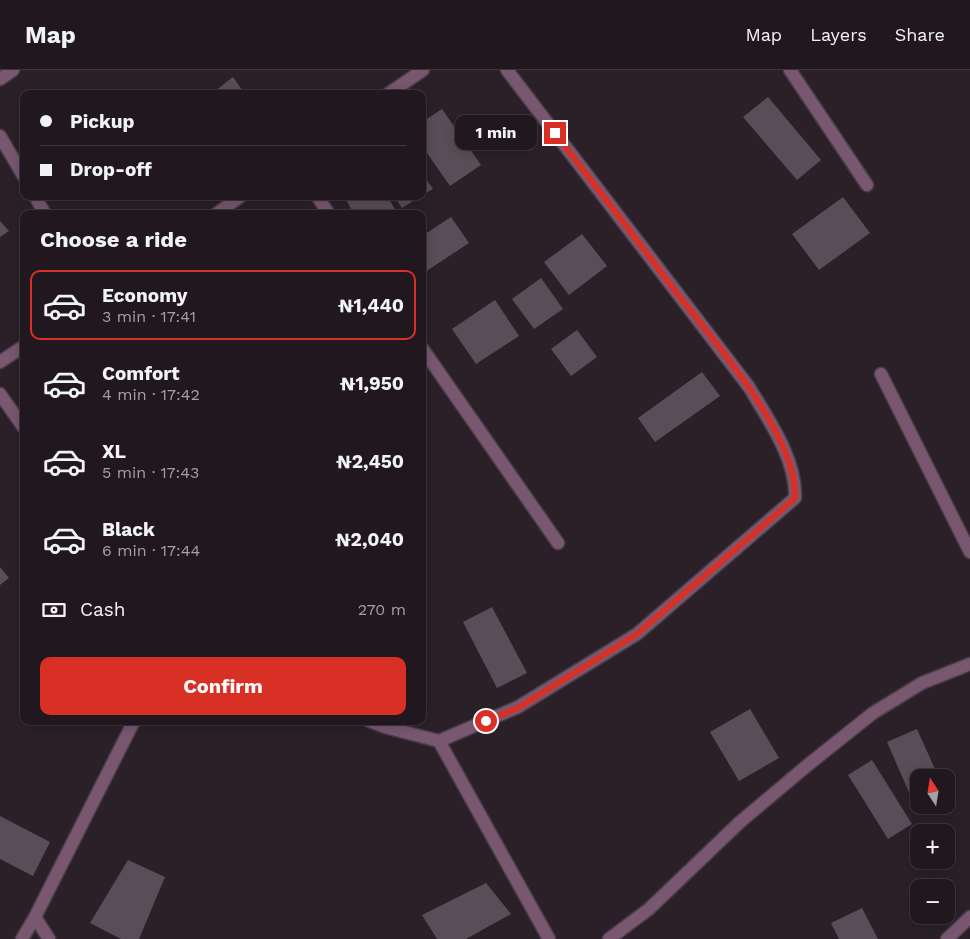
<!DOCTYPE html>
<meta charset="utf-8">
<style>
:root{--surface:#20181e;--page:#282127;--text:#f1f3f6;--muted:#a2a0a4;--line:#3d373c;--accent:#d93025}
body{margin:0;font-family:"Work Sans",sans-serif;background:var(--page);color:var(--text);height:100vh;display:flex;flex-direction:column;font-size:19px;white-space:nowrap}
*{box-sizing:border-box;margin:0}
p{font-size:16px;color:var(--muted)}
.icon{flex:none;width:28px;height:28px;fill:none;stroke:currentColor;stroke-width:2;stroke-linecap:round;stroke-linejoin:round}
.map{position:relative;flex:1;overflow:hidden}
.details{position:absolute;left:20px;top:140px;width:406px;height:515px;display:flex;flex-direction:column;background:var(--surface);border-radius:10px;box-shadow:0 2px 12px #0003,0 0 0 1px var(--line)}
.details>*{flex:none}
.hud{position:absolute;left:20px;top:20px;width:406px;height:110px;border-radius:10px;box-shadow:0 2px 12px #0003,0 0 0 1px var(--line);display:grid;align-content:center;height:110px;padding:0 20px;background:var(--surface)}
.needle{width:32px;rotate:348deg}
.fabs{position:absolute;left:910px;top:699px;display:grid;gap:10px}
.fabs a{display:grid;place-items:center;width:45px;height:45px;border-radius:10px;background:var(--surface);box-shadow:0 2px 12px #0003,0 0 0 1px var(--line);font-size:25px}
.end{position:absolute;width:22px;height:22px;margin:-11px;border:6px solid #d93025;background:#fff;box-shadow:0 0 0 2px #fff}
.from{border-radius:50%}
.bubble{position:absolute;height:35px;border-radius:10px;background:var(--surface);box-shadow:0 2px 12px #0003,0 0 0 1px var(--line);font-size:16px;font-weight:700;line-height:35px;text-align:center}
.hud b{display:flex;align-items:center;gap:18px;height:48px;font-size:19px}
.hud b+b{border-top:1px solid var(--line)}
.hud i{width:12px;height:12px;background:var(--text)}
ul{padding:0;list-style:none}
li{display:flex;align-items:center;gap:15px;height:70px;margin:0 10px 8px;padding:0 10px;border:2px solid transparent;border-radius:10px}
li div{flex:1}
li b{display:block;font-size:19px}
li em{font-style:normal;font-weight:700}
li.selected{border-color:var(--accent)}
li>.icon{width:45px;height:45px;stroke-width:1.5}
h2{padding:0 20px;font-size:22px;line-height:60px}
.pay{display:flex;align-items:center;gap:12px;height:55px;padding:0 20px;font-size:19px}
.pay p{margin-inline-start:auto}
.button{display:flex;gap:10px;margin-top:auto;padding:10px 20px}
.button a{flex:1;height:58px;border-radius:10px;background:var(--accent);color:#fff;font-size:20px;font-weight:700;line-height:58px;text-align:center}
header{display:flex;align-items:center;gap:30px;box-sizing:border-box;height:70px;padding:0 25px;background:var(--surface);border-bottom:1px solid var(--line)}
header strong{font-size:24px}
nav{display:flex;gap:28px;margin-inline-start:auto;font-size:18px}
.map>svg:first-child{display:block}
</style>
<header>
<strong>Map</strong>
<nav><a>Map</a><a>Layers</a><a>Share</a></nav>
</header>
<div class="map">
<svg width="970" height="869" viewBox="0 0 970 869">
<rect width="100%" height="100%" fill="#2b2028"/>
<path fill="#5a4d57" d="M233 7 245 24H211Z
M768 27 821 90 797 110 743 47Z
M442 39 481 95 450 116 422 76V52Z
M422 103 433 119 422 125Z
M344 126H387L398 144H354Z
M394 126H421L402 138Z
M843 127 870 163 819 200 792 164Z
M451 147 469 173 422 204V166Z
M0 151 9 161 0 167Z
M582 164 607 196 569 225 544 192Z
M541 208 563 239 534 259 512 229Z
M495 230 519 266 476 294 452 259Z
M577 260 597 287 571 306 551 279Z
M702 302 720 326 655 372 638 348Z
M0 497 9 508 0 515Z
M492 537 527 603 497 618 463 552Z
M750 639 779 688 739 711 710 662Z
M917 659 939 708H919V735H936L918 743 887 672Z
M872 690 912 754 888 769 848 705Z
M0 746 50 772 33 806 0 789Z
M128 790 165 807 139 869H121L90 853Z
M486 813 511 844 466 869H437L422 845Z
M862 838 878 869H839L831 853Z"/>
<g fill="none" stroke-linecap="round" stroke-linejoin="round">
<g stroke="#473d45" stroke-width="15">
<path id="minor" d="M790 0 867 115
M0 9 13 0
M388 24 423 0
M0 66 24 107
M35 126 45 144
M317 126 329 144
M216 144 241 126
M422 278 558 473
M0 292 24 276
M881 304 970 482
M0 324 24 358
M369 651 385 657 439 671 518 637 637 564 795 428C797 390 768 349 749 317L507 0
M439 671 549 869
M35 847 49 869
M22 869 35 847 134 651
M609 869 649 839 740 752 809 694 873 643 922 613 970 594
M947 869 970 847"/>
</g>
<use href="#minor" stroke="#795771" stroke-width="12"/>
</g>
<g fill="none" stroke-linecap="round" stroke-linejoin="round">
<path stroke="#d93025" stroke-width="6" d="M486 651 518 638 637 564 795 428C798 366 713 270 675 221 636 168 595 116 555 63"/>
</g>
</svg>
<div class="fabs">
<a><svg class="needle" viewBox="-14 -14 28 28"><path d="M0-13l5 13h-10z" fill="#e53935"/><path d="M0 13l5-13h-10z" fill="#a2a0a4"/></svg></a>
<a>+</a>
<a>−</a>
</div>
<i class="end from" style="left:486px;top:651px"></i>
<i class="end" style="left:555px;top:63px"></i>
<div class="bubble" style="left:455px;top:45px;width:82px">1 min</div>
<div class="hud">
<b><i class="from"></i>Pickup</b>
<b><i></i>Drop-off</b>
</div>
<section class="details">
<h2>Choose a ride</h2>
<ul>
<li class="selected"><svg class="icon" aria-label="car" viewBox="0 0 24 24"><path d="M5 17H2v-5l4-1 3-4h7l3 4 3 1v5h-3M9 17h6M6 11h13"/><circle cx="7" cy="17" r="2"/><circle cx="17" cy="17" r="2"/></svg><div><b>Economy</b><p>3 min · 17:41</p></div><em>₦1,440</em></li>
<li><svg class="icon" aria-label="car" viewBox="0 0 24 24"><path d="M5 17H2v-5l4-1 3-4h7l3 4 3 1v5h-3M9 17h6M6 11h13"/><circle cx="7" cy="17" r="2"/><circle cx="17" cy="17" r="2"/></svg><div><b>Comfort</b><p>4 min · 17:42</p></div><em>₦1,950</em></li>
<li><svg class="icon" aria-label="car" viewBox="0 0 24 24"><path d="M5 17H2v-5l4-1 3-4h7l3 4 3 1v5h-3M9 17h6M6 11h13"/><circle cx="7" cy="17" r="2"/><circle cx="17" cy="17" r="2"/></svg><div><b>XL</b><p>5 min · 17:43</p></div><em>₦2,450</em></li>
<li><svg class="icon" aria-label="car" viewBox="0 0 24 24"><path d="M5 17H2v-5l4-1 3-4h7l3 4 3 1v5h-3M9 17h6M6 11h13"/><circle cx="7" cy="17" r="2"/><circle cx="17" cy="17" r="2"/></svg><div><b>Black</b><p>6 min · 17:44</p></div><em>₦2,040</em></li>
</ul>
<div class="pay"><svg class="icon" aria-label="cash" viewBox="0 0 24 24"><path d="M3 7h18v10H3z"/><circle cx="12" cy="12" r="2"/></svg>Cash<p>270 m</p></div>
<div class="button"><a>Confirm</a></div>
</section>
</div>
